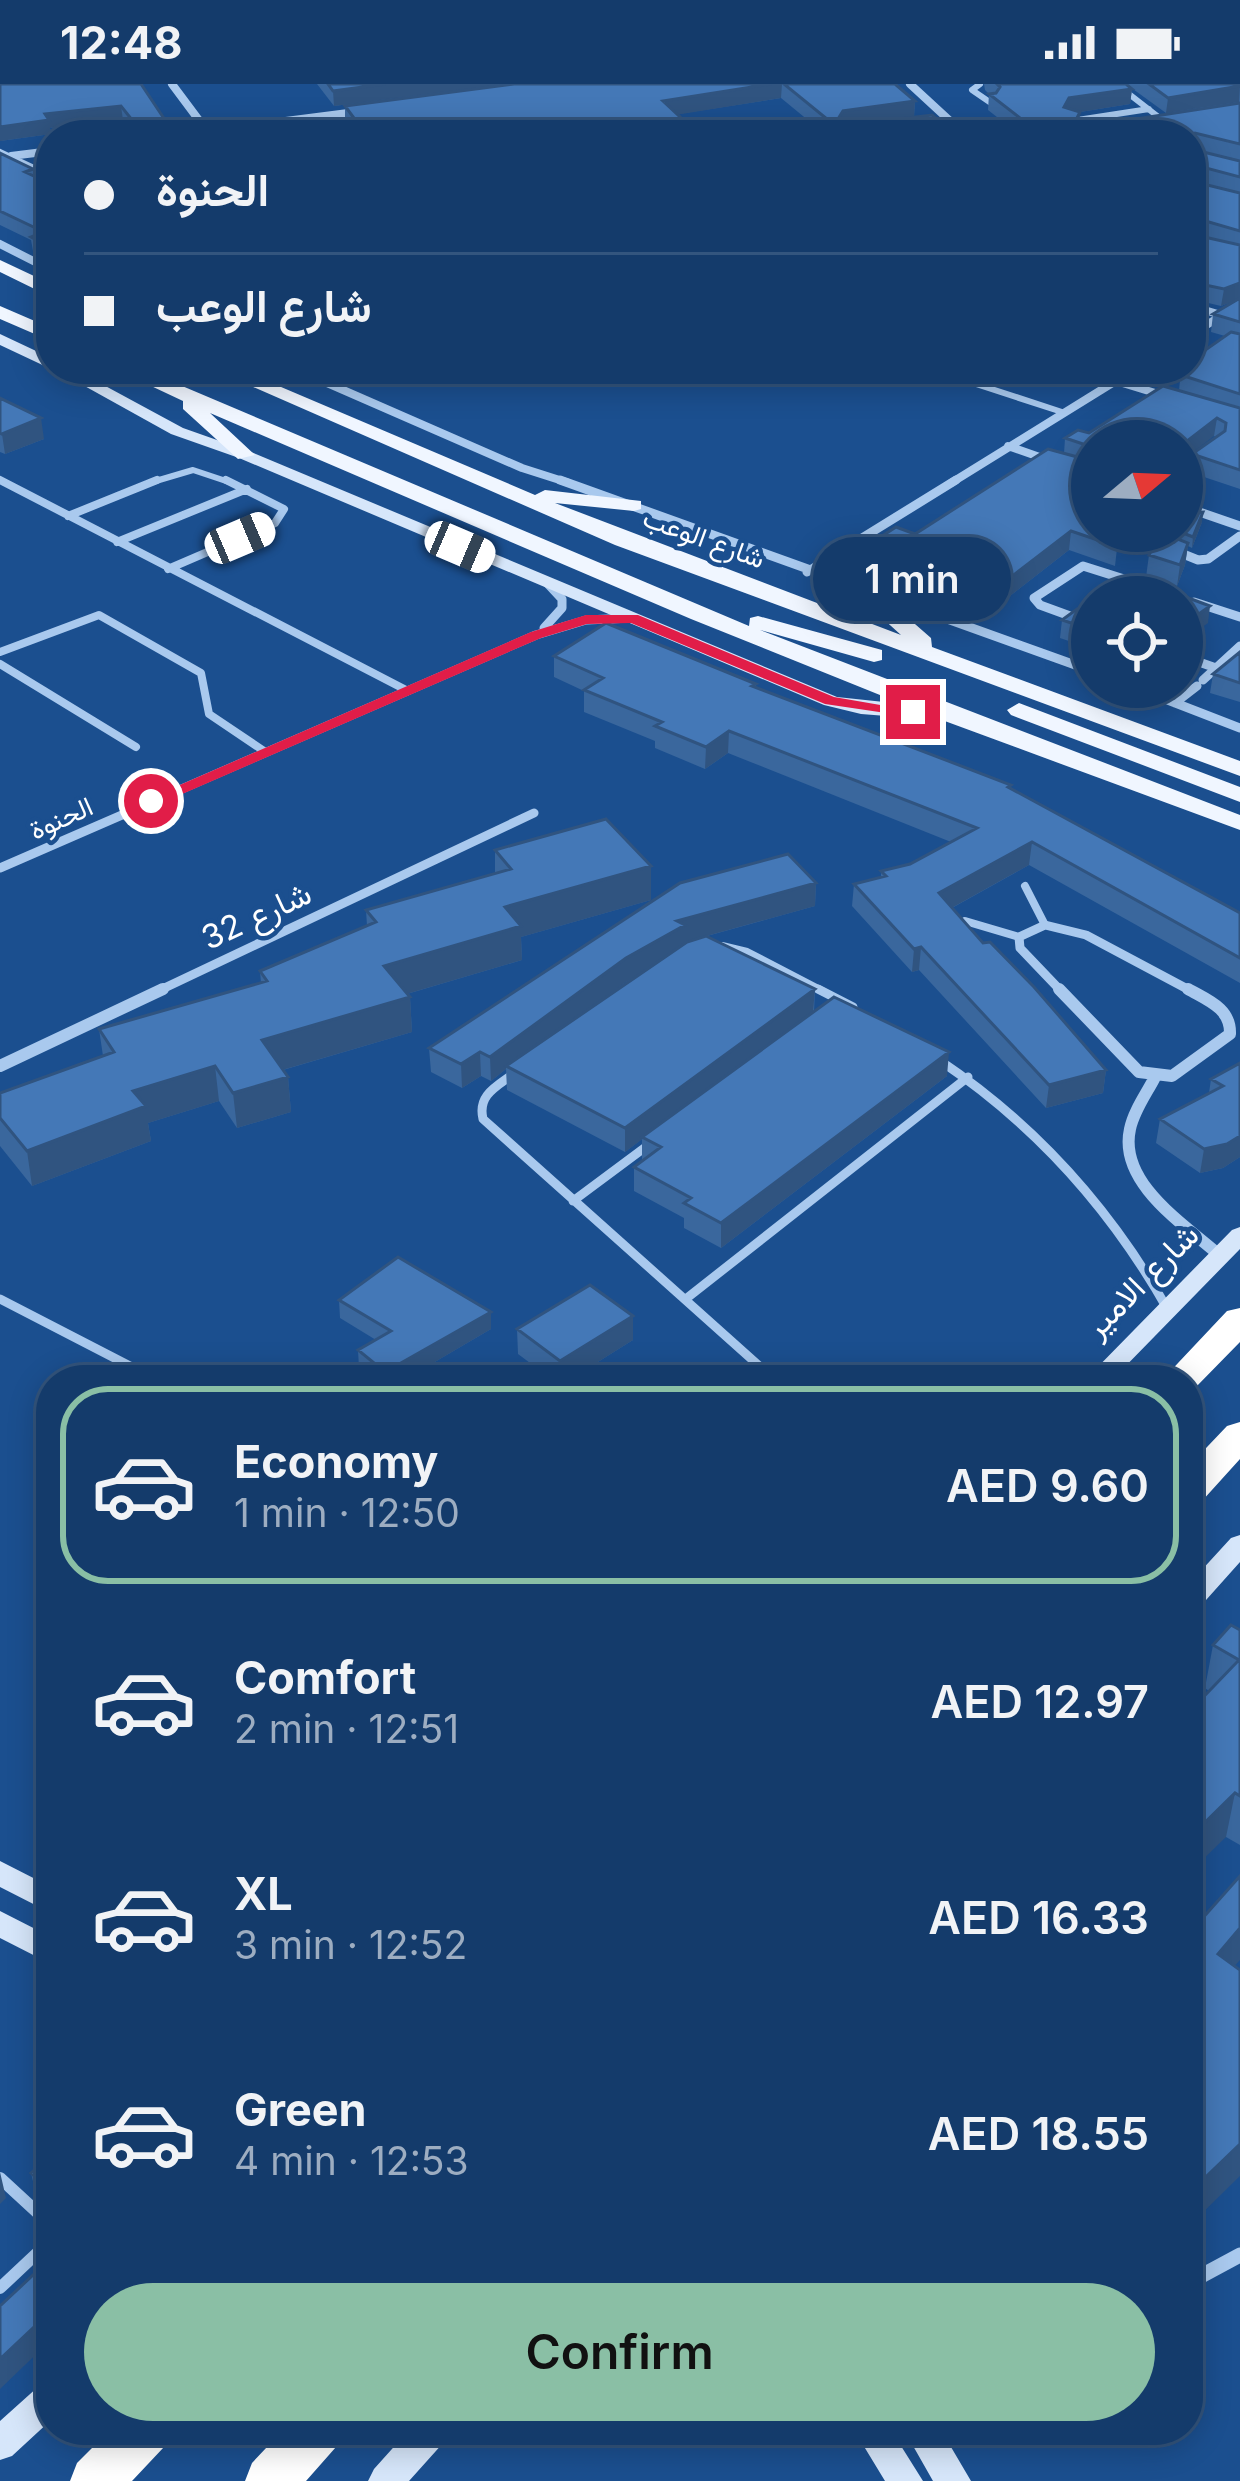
<!DOCTYPE html>
<meta charset="utf-8">
<style>
:root{--surface:#143b6b;--page:#1d4271;--text:#f1f3f6;--muted:#9dadc1;--line:#33557e;--accent:#8abfa5}
body{margin:0;font-family:Inter,Vazirmatn,sans-serif;background:var(--page);color:var(--text);height:100vh;display:flex;flex-direction:column;font-size:45px;white-space:nowrap}
*{box-sizing:border-box;margin:0}
p{font-size:39px;color:var(--muted)}
.icon{flex:none;width:66px;height:66px;fill:none;stroke:currentColor;stroke-width:2;stroke-linecap:round;stroke-linejoin:round}
.map{position:relative;flex:1;overflow:hidden}
.details{position:absolute;left:36px;top:1281px;width:1167px;height:1080px;display:flex;flex-direction:column;background:var(--surface);border-radius:48px;box-shadow:0 6px 30px #0003,0 0 0 3px var(--line)}
.details>*{flex:none}
.banner{position:absolute;left:36px;top:36px;width:1170px;height:264px;border-radius:48px;box-shadow:0 6px 30px #0003,0 0 0 3px var(--line);display:grid;align-content:center;height:264px;padding:0 48px;background:var(--surface)}
.needle{width:78px;rotate:71deg}
.buttons{position:absolute;left:1071px;top:336px;display:grid;gap:24px}
.buttons a{display:grid;place-items:center;width:132px;height:132px;border-radius:50%;background:var(--surface);box-shadow:0 6px 30px #0003,0 0 0 3px var(--line);font-size:60px}
.end{position:absolute;width:54px;height:54px;margin:-27px;border:15px solid #e11d48;background:#fff;box-shadow:0 0 0 6px #fff}
.from{border-radius:50%}
.bubble{position:absolute;height:84px;border-radius:42px;background:var(--surface);box-shadow:0 6px 30px #0003,0 0 0 3px var(--line);font-size:39px;font-weight:600;line-height:84px;text-align:center}
.car{position:absolute;width:36px;height:72px;margin:-36px -18px;border-radius:15px;box-shadow:0 0 9px 3px #0007;background:linear-gradient(#fff 24%,#345 0 40%,#fff 0 76%,#345 0 86%,#fff 0)}
.banner b{display:flex;align-items:center;gap:42px;height:114px;font-size:45px}
.banner b+b{border-top:3px solid var(--line)}
.banner i{width:30px;height:30px;background:var(--text)}
ul{padding:21px 0 0;list-style:none}
li{display:flex;align-items:center;gap:36px;height:198px;margin:0 24px 18px;padding:0 24px;border:6px solid transparent;border-radius:48px}
li div{flex:1}
li b{display:block;font-size:45px}
li em{font-style:normal;font-weight:600}
li.on{border-color:var(--accent)}
li>.icon{width:108px;height:108px;stroke-width:1.5}
.cta{display:flex;gap:24px;margin-top:auto;padding:24px 48px}
.cta a{flex:1;height:138px;border-radius:72px;background:var(--accent);color:#111;font-size:48px;font-weight:600;line-height:138px;text-align:center}
.status{display:flex;justify-content:space-between;align-items:center;height:84px;padding:0 60px;background:var(--surface);direction:ltr}
.status svg{height:33px;fill:currentColor}
.map>svg:first-child{display:block}
</style>
<div class="status"><b>12:48</b><svg viewBox="0 0 49 12"><path d="M0 12V9h3v3zM5 12V6h3v6zM10 12V3h3v9zM15 12V0h3v12zM26 1h20v11H26zM47 4h2v5h-2z"/></svg></div>
<div class="map">
<svg width="1240" height="2397" viewBox="0 0 1240 2397">
<rect width="100%" height="100%" fill="#1b4f8f"/>
<g fill="none" stroke-linecap="round" stroke-linejoin="round">
<path stroke="#a9c9ee" stroke-width="6" d="M980 0 972 6 991 19
M1116 0 1165 38
M1071 37 1149 25
M930 285 1062 328
M0 396 5 399
M149 399 193 386 232 399"/>
<path stroke="#a9c9ee" stroke-width="8" d="M0 396 408 607
M68 432 157 396
M117 458 247 405
M168 485 275 439 284 425 226 396
M0 568 99 531 201 589 209 630 264 667
M0 580 136 663
M1025 802 1045 841
M965 837 1019 853
M722 862 747 868 824 908"/>
<path stroke="#a9c9ee" stroke-width="9" d="M818 905 853 923
M939 976C1036 1041 1111 1125 1168 1226
M516 988C498 1002 477 1010 483 1035L775 1296
M573 1117 651 1059
M687 1214 968 993
M0 1215 157 1296"/>
<path stroke="#a9c9ee" stroke-width="12" d="M0 2094 51 2141
M0 2204 51 2156"/>
<path stroke="#a9c9ee" stroke-width="8" d="M172 0 210 51
M910 0 949 36 925 39
M949 36 972 51
M177 51 356 28
M0 69 51 93
M11 72 51 67
M0 160 51 186
M1191 222 1221 231
M1191 250 1240 221
M295 285 522 384 569 399
M1116 297 1165 312
M1008 362 1051 377
M951 399 1135 285"/>
<path stroke="#a9c9ee" stroke-width="9" d="M560 396 1092 587
M1182 422 1240 442
M1126 447 1198 476 1208 475 1240 452
M807 488 956 396
M1194 518 1240 533
M1092 540 1040 521 1034 514 1083 482 1181 513
M544 544 562 524V515L548 500
M1182 572 1216 584
M1203 596 1240 562
M1134 603 1240 644
M1175 619 1197 602
M0 784 536 551 586 536 632 534
M156 908 534 729
M1062 908 1020 864 1019 853 1045 841 1086 851 1193 908"/>
<path stroke="#a9c9ee" stroke-width="12" d="M1059 905 1139 988 1172 992 1230 950C1231 924 1207 916 1188 905
M0 982 163 905
M1155 993C1147 1009 1134 1026 1130 1045 1118 1099 1184 1140 1219 1171"/>
<path stroke="#a9c9ee" stroke-width="15" d="M1188 2199 1240 2171"/>
<path fill="#d6e6fa" fill-rule="evenodd" d="M0 250 51 274V285L0 261Z
M54 285H74L183 344 251 368 837 613 950 625 959 631 950 637 861 630 824 621 239 374 171 350Z
M1240 1143V1165L1112 1296H1085L1232 1146Z
M1240 1451V1478L1198 1525 1188 1528V1501L1231 1454Z
M0 1777 51 1803V1829L0 1803Z
M0 1827 51 1853V1880L0 1854Z
M51 2297V2336L12 2372 0 2376V2337L39 2302Z
M409 2346H449L444 2358 409 2397H368L374 2385Z
M854 2346H891L923 2397H885Z
M904 2346H941L971 2397H933Z"/>
<path fill="#f0f6ff" fill-rule="evenodd" d="M0 176 51 200V213L0 188Z
M0 222 51 244V257L0 235Z
M115 285H142L749 542 750 534 758 532 882 566V576L874 578 760 546 1240 731V746L942 636 691 535 210 329 255 371 238 375 183 325V317Z
M212 285H239L535 411 545 406 641 417V425L634 427 555 419 901 551 849 504 860 497 868 499 931 554 932 563 1240 677V692L615 461Z
M1019 619 1240 703V718L1011 631 1007 626Z"/>
<path fill="#fff" fill-rule="evenodd" d="M1240 1224V1258L1194 1305 1188 1307V1296H1162L1227 1227Z
M1240 1338V1375L1202 1417 1188 1421V1383L1227 1342Z
M110 2346H172L164 2363 132 2397H70L77 2379Z
M283 2346H344L336 2363 306 2397H245L252 2379Z"/>
</g>
<path fill="#3a679d" fill-rule="evenodd" d="M141 0 175 51H134L123 36 50 44 51 50 0 57Z
M317 0H507L334 22Z
M514 0H895L915 17 914 33 932 31 826 51 781 14 678 30 693 45V51H320L324 50 323 38 345 35V22Z
M984 0H1126L1132 5 1130 20 1080 28 1079 40 1084 43 1240 19V405L1189 388 1192 370 1216 353 1214 352 1182 357H1092V447H1119L1115 482 1069 466 988 529 861 484 862 465 915 450 1064 370 1065 354 1089 349 1179 307 1181 285H1191L1225 252 1211 248 1213 230 1238 215 1221 222 1204 218 1202 234 1191 240V51H1020L988 26 989 10 985 6Z
M1126 0H1240V19L1166 29Z
M0 69 33 85 34 92 51 100V178L33 167 31 156 0 141Z
M0 314 44 355 5 370 0 368Z
M1202 438 1192 464 1188 462 1185 481 1177 502 1146 493 1149 471 1166 450 1167 447H1182Z
M1092 528V565L1060 554 1062 536Z
M1240 568V618L1210 609 1213 590Z
M554 572 756 600V604L1011 705 1240 829V899L1029 781 952 824 983 859 1106 986 1103 1009 1046 1024 919 886 912 888 852 822 854 800 881 793V787L910 780 951 758 728 669 705 685 655 664V657L584 628V607L554 593Z
M495 766 651 782V816L521 853 522 876 407 910 410 913 412 948 283 986 288 993 291 1028 237 1044 219 1017 148 1039 151 1057 32 1102 0 1062V1009L103 972 99 945 261 899 260 887 367 842 366 826 495 789Z
M816 799 815 822 707 852 815 905 814 928 947 992 721 1164 684 1144V1134L634 1107V1083L642 1077V1055L625 1068 507 1006 506 985 491 997 481 992 462 1004 431 988 429 964ZM643 888 583 929 626 898Z
M1240 979V1073L1223 1084 1200 1089 1156 1059 1160 1035 1209 1009 1211 995Z
M339 1216 491 1228V1245L404 1296H374L359 1284 358 1266 376 1256 340 1234Z
M517 1245 633 1256 569 1296H553L518 1270Z
M1240 1546V1761L1226 1753 1209 1607 1205 1604 1213 1561Z
M51 2071V2126L37 2114 31 2089Z"/>
<path fill="#305480" d="M385 0H507L334 22 333 7Z
M771 0H782L781 14 663 33V17Z
M1240 2 1239 18 1166 29 1168 14Z
M1132 5 1130 20 1080 28 1078 43 1064 23 1069 14Z
M915 17 914 33 843 43 838 35 843 27Z
M121 22 123 36 50 44 51 50 0 57V43L45 30Z
M693 45V51H652Z
M1240 199V215L1221 222 1224 205Z
M1204 217 1202 234 1191 240V224Z
M41 334 44 355 5 370 2 350Z
M1217 334 1214 352 1182 377V361Z
M1203 428 1202 438 1192 464 1193 453Z
M1071 447 1069 466 988 529 989 510Z
M1188 459 1185 481 1177 502 1180 481Z
M1210 522 1208 539 1182 558V542Z
M729 647 728 669 705 685 706 663Z
M1032 758 1029 781 937 832 939 809Z
M651 782V816L521 853 522 876 386 916 384 882 505 823Z
M816 799 815 822 685 858V864L626 898 509 983 506 982V985L491 997 490 973 677 837Z
M921 863 919 886 912 888 914 865Z
M815 905 813 928 625 1068V1044Z
M410 913 412 948 265 991 262 956Z
M480 968 481 992 462 1004 461 980Z
M949 968 947 992 721 1164V1139Z
M215 982 219 1017 148 1039 151 1057 32 1102 27 1067 133 1007Z
M1106 986 1103 1009 1046 1024 1049 1001Z
M288 993 291 1028 237 1044 233 1009Z
M1240 1052V1073L1223 1084 1200 1089 1204 1065Z
M491 1228V1245L404 1296H386L385 1288Z
M633 1232V1256L569 1296H561L560 1277Z
M1235 1709 1226 1753 1188 1790V1755Z
M1240 1844V1876L1208 1912 1218 1870Z
M1240 2060V2092L1188 2143V2110Z
M0 2088 6 2114 0 2120Z
M51 2227V2256L0 2305V2275Z"/>
<path fill="#4478b7" stroke="#305480" stroke-width="3" d="M0 0H141L175 51H144L121 22 45 30 49 36 0 43Z
M328 0H385L333 7Z
M514 0H771L663 17 693 45 652 51H320L332 49 323 38 354 34 345 22Z
M784 0H895L915 17 843 27 838 35 842 42 932 31 953 48 965 51H822L843 48Z
M997 0H1126L1132 5 1069 14 1064 23 1080 28 1075 38 1084 43 1240 19V60L1195 49 1191 51H1042L989 10 996 9 1000 3Z
M1149 0H1240V2L1168 14Z
M1191 65 1240 77V93L1195 81 1191 83Z
M0 69 33 85 25 88 51 100V164L31 153 44 148 0 127Z
M1191 97 1240 109V147L1195 134 1191 137Z
M1191 150 1240 161V199L1224 205 1191 198Z
M1191 211 1204 217 1191 224Z
M1240 214V238L1213 230Z
M1231 248 1240 250V310L1181 291 1191 285V276Z
M1163 302 1240 324V386L1192 370 1225 347 1226 339 1217 334 1182 361V357H1092V363L1065 354 1078 346 1089 349Z
M0 314 41 334 2 350 0 349Z
M1048 365 1092 377V447H1119L1118 463 1071 447 989 510 862 465 896 443 915 450Z
M1203 428 1193 453 1178 447H1182V429Z
M1160 448 1188 459 1180 481 1149 471Z
M1140 492 1173 502 1167 506 1210 522 1182 542V513H1129Z
M1114 499 1112 513 1095 512Z
M1077 525 1092 528V546L1062 536Z
M606 539 756 600 752 602 1011 701 1008 703 1240 829V874L1032 758 939 809 983 859 990 858 1034 903 1106 986 1049 1001 921 863 914 865 854 800 886 792 881 787 910 780 977 744 729 647 706 663 655 642 662 638 584 606 603 594 554 572Z
M1240 568V599L1213 590Z
M606 735 651 782 505 823 521 842 384 882 410 913 262 956 288 993 233 1009 215 982 133 1007 146 1022 27 1067 0 1034V1009L114 968 99 945 267 897 260 887 376 838 366 826 511 785 495 766Z
M788 770 816 799 677 837 685 841 626 874 490 973 480 968 461 980 429 964 680 799Z
M706 852 815 905 625 1044 506 982 687 858Z
M834 913 949 968 721 1139 684 1119 691 1114 634 1083 661 1063 642 1053Z
M1240 979V1052L1227 1060 1204 1065 1160 1035 1223 1002 1211 995Z
M398 1173 491 1228 385 1288 358 1266 391 1247 339 1216Z
M590 1201 633 1232 560 1277 517 1245Z
M1231 1541 1240 1546V1712L1235 1709 1188 1755V1629L1239 1576 1213 1561Z
M1240 1792V1844L1218 1870 1240 1886V2060L1188 2110V1841L1193 1845Z
M51 2071V2107L31 2089Z
M49 2176 51 2178V2227L0 2275V2222Z"/>
<path fill="#e11d48" d="M638 531 834 613 921 628 913 633 825 620 631 539 587 540 541 554 157 721 143 717 531 548 586 531Z"/>
<g text-anchor="middle" dominant-baseline="central" stroke-width="9" stroke-linejoin="round" paint-order="stroke">
<g font-size="27" fill="#fff" stroke="#1b4f8f">
<text transform="translate(704 454) rotate(20)">شارع الوعب</text>
<text transform="translate(61 734) rotate(-24)">الحنوة</text>
</g>
<g font-size="33" fill="#fff" stroke="#1b4f8f">
<text transform="translate(256 831) rotate(-25)">شارع 32</text>
<text transform="translate(1141 1196) rotate(-45)">شارع الامير</text>
</g>
</g>
</svg>
<div class="buttons">
<a><svg class="needle" viewBox="-14 -14 28 28"><path d="M0-13l5 13h-10z" fill="#e53935"/><path d="M0 13l5-13h-10z" fill="#9dadc1"/></svg></a>
<a><svg class="icon" aria-label="locate" viewBox="0 0 24 24"><circle cx="12" cy="12" r="6"/><path d="M12 2v4M12 18v4M2 12h4M18 12h4"/></svg></a>
</div>
<i class="end from" style="left:151px;top:717px"></i>
<i class="end" style="left:913px;top:628px"></i>
<div class="bubble" style="left:813px;top:453px;width:198px">1 min</div>
<i class="car" style="left:240px;top:454px;rotate:67deg"></i>
<i class="car" style="left:460px;top:463px;rotate:113deg"></i>
<div class="banner">
<b><i class="from"></i>الحنوة</b>
<b><i></i>شارع الوعب</b>
</div>
<section class="details">
<ul>
<li class="on"><svg class="icon" aria-label="car" viewBox="0 0 24 24"><path d="M5 17H2v-5l4-1 3-4h7l3 4 3 1v5h-3M9 17h6M6 11h13"/><circle cx="7" cy="17" r="2"/><circle cx="17" cy="17" r="2"/></svg><div><b>Economy</b><p>1 min · 12:50</p></div><em>AED 9.60</em></li>
<li><svg class="icon" aria-label="car" viewBox="0 0 24 24"><path d="M5 17H2v-5l4-1 3-4h7l3 4 3 1v5h-3M9 17h6M6 11h13"/><circle cx="7" cy="17" r="2"/><circle cx="17" cy="17" r="2"/></svg><div><b>Comfort</b><p>2 min · 12:51</p></div><em>AED 12.97</em></li>
<li><svg class="icon" aria-label="car" viewBox="0 0 24 24"><path d="M5 17H2v-5l4-1 3-4h7l3 4 3 1v5h-3M9 17h6M6 11h13"/><circle cx="7" cy="17" r="2"/><circle cx="17" cy="17" r="2"/></svg><div><b>XL</b><p>3 min · 12:52</p></div><em>AED 16.33</em></li>
<li><svg class="icon" aria-label="car" viewBox="0 0 24 24"><path d="M5 17H2v-5l4-1 3-4h7l3 4 3 1v5h-3M9 17h6M6 11h13"/><circle cx="7" cy="17" r="2"/><circle cx="17" cy="17" r="2"/></svg><div><b>Green</b><p>4 min · 12:53</p></div><em>AED 18.55</em></li>
</ul>
<div class="cta"><a>Confirm</a></div>
</section>
</div>
